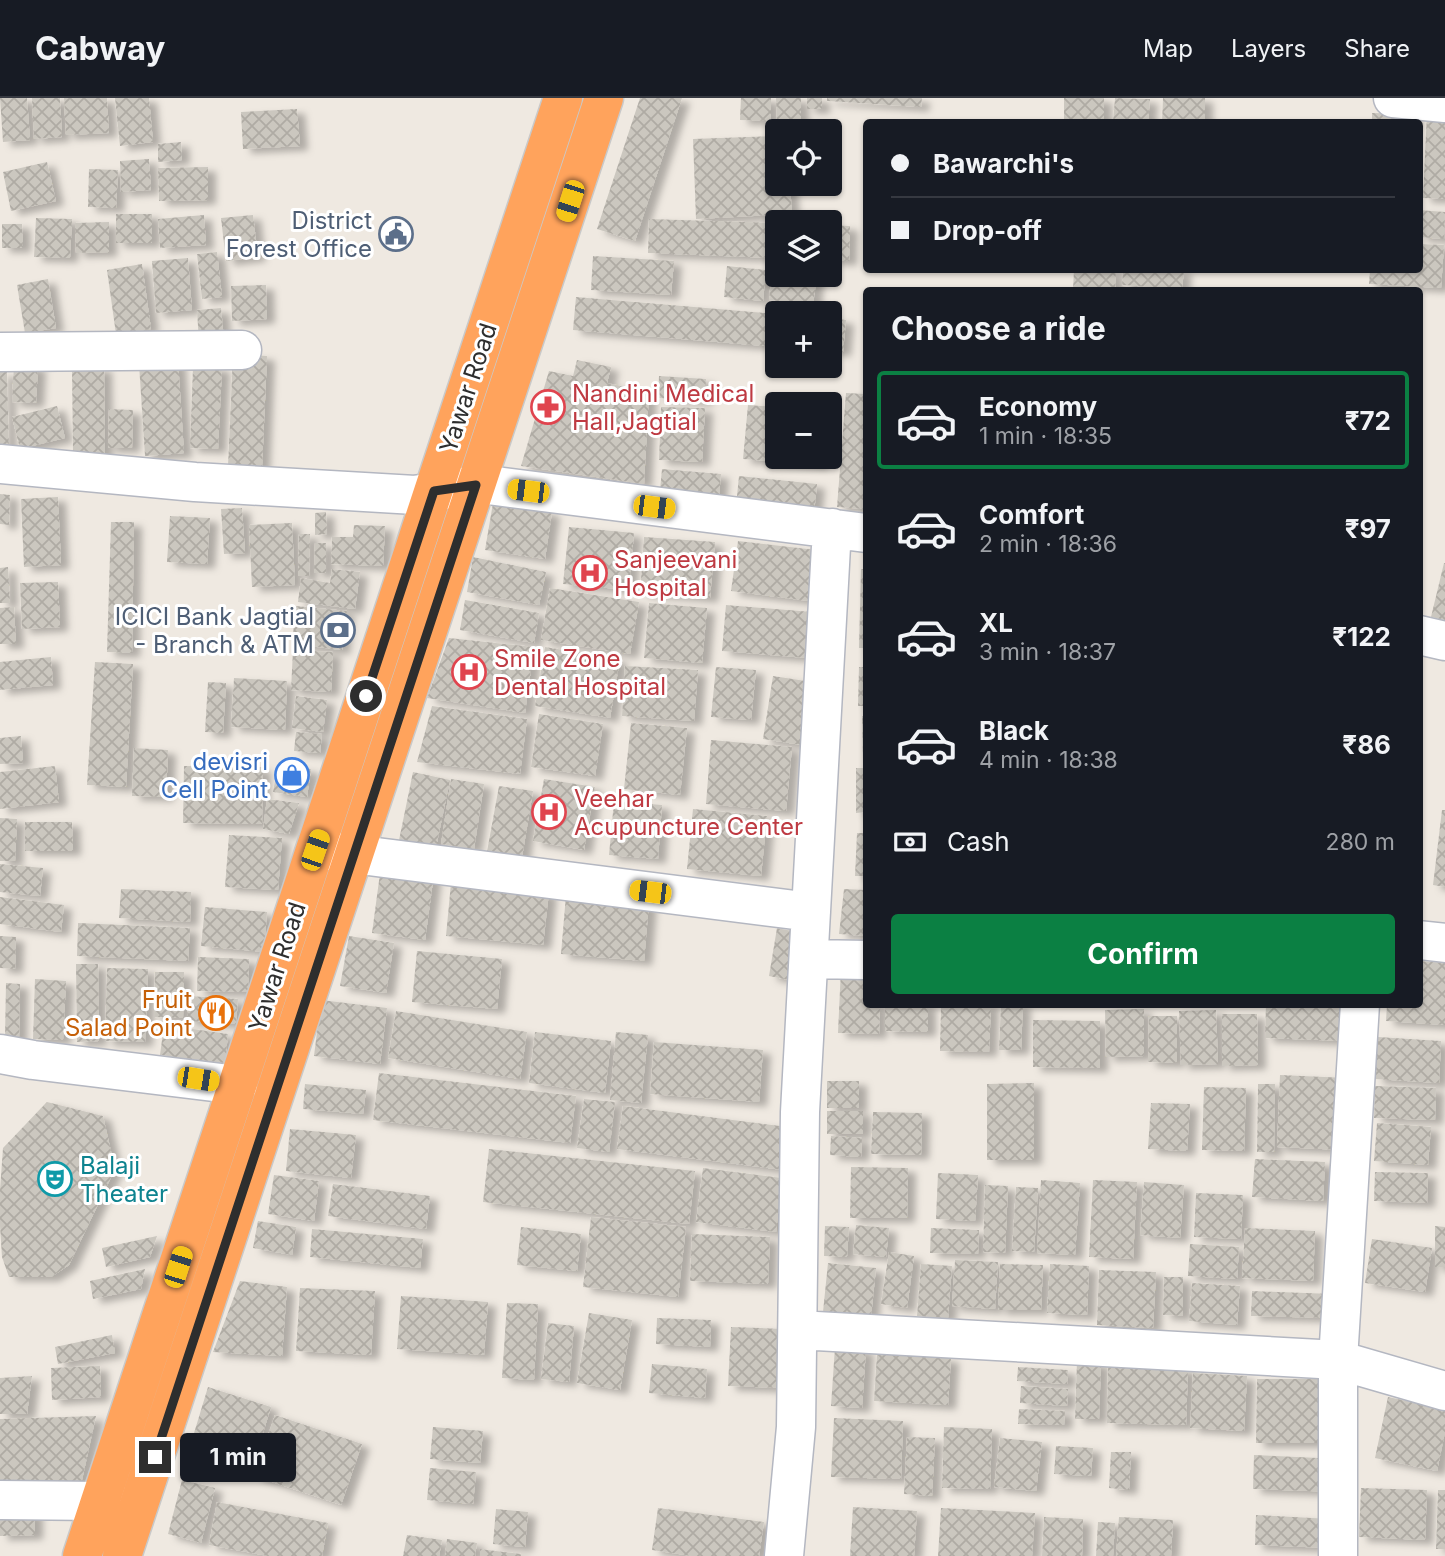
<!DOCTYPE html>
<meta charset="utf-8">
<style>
:root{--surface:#171b24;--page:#20242c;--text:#f1f3f6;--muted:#9ea1a6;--line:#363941;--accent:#0b8043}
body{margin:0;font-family:Inter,sans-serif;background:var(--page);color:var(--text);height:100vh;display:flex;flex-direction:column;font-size:26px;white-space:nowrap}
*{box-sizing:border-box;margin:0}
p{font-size:23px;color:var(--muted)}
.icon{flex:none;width:38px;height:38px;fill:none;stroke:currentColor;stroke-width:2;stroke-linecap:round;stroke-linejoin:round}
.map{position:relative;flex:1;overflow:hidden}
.panel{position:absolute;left:863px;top:189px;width:560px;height:721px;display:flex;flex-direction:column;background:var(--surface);border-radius:7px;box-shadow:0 2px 5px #0004}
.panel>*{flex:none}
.top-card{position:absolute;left:863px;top:21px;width:560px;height:154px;border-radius:7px;box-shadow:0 2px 5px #0004;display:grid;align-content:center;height:154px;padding:0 28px;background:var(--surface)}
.buttons{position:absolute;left:765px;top:21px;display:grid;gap:14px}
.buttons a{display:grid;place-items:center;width:77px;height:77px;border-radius:7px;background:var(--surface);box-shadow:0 2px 5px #0004;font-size:35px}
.end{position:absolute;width:32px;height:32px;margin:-16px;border:9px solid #2e2e2e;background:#fff;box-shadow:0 0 0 4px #fff}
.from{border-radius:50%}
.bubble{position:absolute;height:49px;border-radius:7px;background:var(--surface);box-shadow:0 2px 5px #0004;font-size:23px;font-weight:700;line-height:49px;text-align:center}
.car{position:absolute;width:21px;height:42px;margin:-21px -10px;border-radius:9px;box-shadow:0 0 5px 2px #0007;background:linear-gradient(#f5c518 24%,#345 0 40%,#f5c518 0 76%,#345 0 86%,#f5c518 0)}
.top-card b{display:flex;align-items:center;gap:24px;height:66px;font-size:26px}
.top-card b+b{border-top:2px solid var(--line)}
.top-card i{width:18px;height:18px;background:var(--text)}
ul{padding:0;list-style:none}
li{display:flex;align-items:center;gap:21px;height:98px;margin:0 14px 10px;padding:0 14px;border:4px solid transparent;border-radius:7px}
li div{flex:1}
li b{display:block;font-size:26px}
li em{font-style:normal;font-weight:700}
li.current{border-color:var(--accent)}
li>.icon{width:63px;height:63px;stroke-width:1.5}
h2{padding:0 28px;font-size:32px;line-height:84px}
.pay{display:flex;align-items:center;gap:18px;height:77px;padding:0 28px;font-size:26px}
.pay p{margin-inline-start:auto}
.action{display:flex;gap:14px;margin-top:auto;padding:14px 28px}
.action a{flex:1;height:80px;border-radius:7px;background:var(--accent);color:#fff;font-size:28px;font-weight:700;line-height:80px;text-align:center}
header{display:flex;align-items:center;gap:42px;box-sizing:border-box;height:98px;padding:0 35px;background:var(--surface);border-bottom:2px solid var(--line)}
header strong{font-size:33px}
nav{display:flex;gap:38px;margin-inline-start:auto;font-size:24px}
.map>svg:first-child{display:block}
</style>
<header>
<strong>Cabway</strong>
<nav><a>Map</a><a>Layers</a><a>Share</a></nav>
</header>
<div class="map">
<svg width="1445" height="1458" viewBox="0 0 1445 1458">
<defs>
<pattern id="building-cross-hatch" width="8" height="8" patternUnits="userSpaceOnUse" patternTransform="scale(1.75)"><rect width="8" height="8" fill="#cbc7bf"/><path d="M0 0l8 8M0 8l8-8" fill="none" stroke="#afaba4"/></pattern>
<filter id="shadow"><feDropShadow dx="8" dy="4.5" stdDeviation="3.5" flood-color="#0004"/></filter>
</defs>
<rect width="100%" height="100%" fill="#efe9e1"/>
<path fill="url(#building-cross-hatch)" filter="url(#shadow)" d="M0 0H27L30 42 3 44Z
M32 0H60L62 39 34 41Z
M64 0H107L109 35 66 37Z
M115 0H149L153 44 120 48Z
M640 0H682L635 143 597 131Z
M741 0H771V23L740 22Z
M776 0H801V24H777Z
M807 0H822V11H807Z
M827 0H922L921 9 827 3Z
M1064 0H1104V24H1064Z
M1115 0 1150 1 1148 24H1113Z
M1163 0H1205V24H1162Z
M297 11 300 48 243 51 241 14Z
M1427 14 1445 15V101L1423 100Z
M1372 15 1415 16V24H1372Z
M777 38V86H790L792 116 696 121 693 41Z
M181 44 182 62 158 64V46Z
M149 61 151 92 121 94 120 63Z
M47 64 56 103 11 113 3 74Z
M208 69V102L159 103 158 70Z
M89 71 118 72 116 110 88 109Z
M1419 112 1445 114 1444 141 1419 139Z
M116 116H152V145H116Z
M204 117 206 147 160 150 158 121Z
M253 117 258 159 226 163 221 120Z
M36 120 72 121 70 160 34 159Z
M649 121 777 125V160L648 155Z
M109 124V154L76 155 75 125Z
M2 126H22L23 150H2Z
M830 127 850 128 849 163 830 162Z
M1419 146 1444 147 1441 190 1369 186 1370 172H1419Z
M217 154 222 199 202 201 197 156Z
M593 158 674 163 671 197 591 192Z
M188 160 192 212 156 215 152 163Z
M142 166 151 231 116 236 107 172Z
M727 168 766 172 763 203 724 199Z
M772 171 777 172V177H817L813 207 769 202Z
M1074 172H1116L1115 192 1073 191Z
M1123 172H1184L1182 191 1122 187Z
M48 181 56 230 25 235 17 187Z
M266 187 267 221 232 223 231 188Z
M576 199 777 216V249L573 232Z
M221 210 224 242 199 244 197 212Z
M830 220 846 222 843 254 830 253Z
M233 256 267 258 262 370 228 368Z
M577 262 611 269 607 285 649 294 644 386 521 368 549 273 573 278Z
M178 263 184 355 145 358 139 266Z
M14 266 38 268 36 305 12 304Z
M193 268 222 269 218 351 190 350Z
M104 269 105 357H73L72 270Z
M0 274H7L9 353 0 354Z
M659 278 706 281 705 303 658 300Z
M846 295 866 296V411L837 409Z
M748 307 777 309V359H821L820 367 743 361Z
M57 308 65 340 20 351 12 319Z
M661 309 705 310 702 364 659 362Z
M109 311 133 312 132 350H108Z
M662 371 721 376 718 408 659 403Z
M739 378 817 386 814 415 736 408Z
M0 396 10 397 9 427 0 426Z
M58 399 61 467 24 469 21 401Z
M493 405 552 414 545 461 485 452Z
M242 410 245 455 224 456 221 411Z
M326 414 327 436 315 437V415Z
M170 418 210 420 207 466 167 464Z
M111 424H134L132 555 107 554Z
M292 425 295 487 252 489 249 427Z
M354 427 385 428 383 468 331 466 332 439H353Z
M569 429 634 435 629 492 563 486Z
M299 436H310L309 478H298Z
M644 439 715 444 710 500 640 495Z
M738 443 816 452 809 503 731 493Z
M315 445H326V475H314Z
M473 459 546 474 539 507 467 494Z
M1444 465H1445V522L1431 519Z
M8 469 10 505H0V470Z
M332 471 360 474 355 511 298 504 301 480 330 485Z
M861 471H866V550H859Z
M58 484 60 529 22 531 20 485Z
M550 490 639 504 630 556 541 542Z
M465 502 539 515 534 545 460 532Z
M649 505 707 510 702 565 644 560Z
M726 507 812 514 807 560 722 553Z
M296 508 347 513 342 552 292 546Z
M14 509 16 546H0V510Z
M449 540 534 549 525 615 427 600Z
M545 549 620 561 610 620 535 608Z
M293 552 333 554 331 594 291 592Z
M51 559 53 587 0 592V564Z
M95 564 133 566 126 689 87 687Z
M625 568 698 572 694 623 622 618Z
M716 569 756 572 751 622 711 619Z
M859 569H866V608H858Z
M773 578 812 584 802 647 763 641Z
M234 580 287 583 285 632 231 629Z
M208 584 226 585 223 635 205 634Z
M296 598 327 602 323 634 292 630Z
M432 608 527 621 520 676 417 664Z
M539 616 603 626 595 678 531 669Z
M862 618H866V664L863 665Z
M631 625 687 630 680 697 624 691Z
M296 634 322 636 320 655 294 653Z
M21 638 23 665 0 666V640Z
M711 642 792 649 786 713 706 706Z
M134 650 168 652 166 699 132 698Z
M278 667 311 671 307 699 273 694Z
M55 668 59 704 0 711V674Z
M184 668 263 669 262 726 183 725Z
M856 670H866V714L856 715Z
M413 674 450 682 435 754 398 747Z
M451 681 484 686 474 751 441 746Z
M544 681 595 689 584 752 533 743Z
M499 688 533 693 521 765 486 759Z
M267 701 299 705 289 736 263 731Z
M614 703 662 707 658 761 609 757Z
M693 711 767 718 761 778 687 771Z
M1442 712H1445V789L1433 787Z
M0 720 17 721 15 763H0Z
M25 724H72L73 753H25Z
M857 735H866V778H855Z
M229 737 282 740 278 792 225 789Z
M0 766 43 770 40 798 0 794Z
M381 768 434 776 425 842 372 835Z
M451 785 549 794 543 847 446 838Z
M121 791 191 794 190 824 119 820Z
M844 791 866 792V838L839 836Z
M566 797 649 804 644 863 561 856Z
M0 799 64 807 61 834 0 826Z
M205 809 267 814 264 854 201 848Z
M78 825 190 830 188 863 77 858Z
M777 830 802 835 794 883 769 878Z
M0 838 16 839 15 871 0 870Z
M349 838 394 845 386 895 340 888Z
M417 853 502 861 497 911 412 904Z
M198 859 249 861 248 894 197 893Z
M1419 863 1445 865V927L1386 923 1387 906H1419Z
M76 866H98L99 943 77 944Z
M107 870 148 871 145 944 105 943Z
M841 870 866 872V906H880L879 936 838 935Z
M155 874H184L183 920 154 919Z
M35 881 66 883 63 942 33 941Z
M6 885 20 886 19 941H5Z
M188 898 238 901 236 926 187 923Z
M321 902 387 910 380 966 314 958Z
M885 906H928V934L885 933Z
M941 906H991L989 954 940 953Z
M1001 906H1023L1021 952H999Z
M1266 906H1347L1346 943 1265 940Z
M1144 911V958L1106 959 1105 912Z
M1216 912 1218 966 1181 967 1179 913Z
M396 913 527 934 520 981 388 960Z
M1222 916H1257L1258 967 1222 968Z
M1149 918H1177V965L1148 964Z
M1033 922 1100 923V970L1033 969Z
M164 927 228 936 225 965 160 957Z
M535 934 611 943 605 995 529 985Z
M616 934 648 937 641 1005 610 1002Z
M1378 939 1441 943 1439 985 1375 981Z
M654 944 763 952 759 1004 650 996Z
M379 975 576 998 570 1045 373 1022Z
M1280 977 1347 980 1344 1052 1277 1049Z
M827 983H859V1010H827Z
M1034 985V1062H987V986Z
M305 986 366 992 363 1016 303 1011Z
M1258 986H1275L1274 1054H1257Z
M1375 988 1436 990 1435 1022 1374 1020Z
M1204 989 1246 990 1244 1053 1202 1052Z
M584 1001 615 1004 609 1054 577 1050Z
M47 1004 103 1018 115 1071 69 1167 51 1179H9L2 1159 0 1128V1092L3 1050Z
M1151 1005 1190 1006 1187 1053 1148 1051Z
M623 1008 788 1029 783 1072 617 1051Z
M827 1013H863V1036H827Z
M873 1014 922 1015 921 1057 871 1056Z
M1377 1025 1431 1029 1428 1067 1374 1063Z
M290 1031 356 1037 351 1080 286 1073Z
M831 1038 862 1040 861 1059 830 1057Z
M489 1051 695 1073 689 1126 483 1104Z
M1255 1061 1325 1064 1323 1103 1252 1099Z
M851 1069 908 1070 907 1120H850Z
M703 1070 782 1080 776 1134 696 1124Z
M1375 1074 1428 1075 1427 1105 1374 1103Z
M938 1075 978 1077 975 1123 936 1121Z
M274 1077 319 1083 314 1123 268 1116Z
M1041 1082 1080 1085 1075 1157 1037 1155Z
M1093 1082 1137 1084 1133 1161 1089 1159Z
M1144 1084 1184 1087 1180 1140 1140 1137Z
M333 1086 430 1098 426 1131 328 1118Z
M985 1087 1008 1088 1005 1155 983 1154Z
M1016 1089 1038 1090 1034 1154 1012 1153Z
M1196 1095 1243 1097 1241 1141 1194 1139Z
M591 1119 686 1129 678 1199 583 1189Z
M258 1123 296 1129 292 1157 253 1150Z
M856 1127 889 1130 886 1159 853 1156Z
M825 1128 849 1129 847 1159 824 1158Z
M1435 1128 1445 1129V1169H1435Z
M521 1129 581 1136 577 1173 517 1167Z
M931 1130 979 1132 978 1156 930 1155Z
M1245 1130 1315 1133 1313 1183 1242 1180Z
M312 1131 423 1141 420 1170 310 1159Z
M692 1136 770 1139 768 1186 690 1183Z
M157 1138 150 1159 106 1169 102 1150Z
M1372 1141 1432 1150 1425 1194 1365 1185Z
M1190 1146 1239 1149 1237 1181 1188 1178Z
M889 1154 914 1158 907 1210 881 1206Z
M955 1162 998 1164 995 1211 952 1208Z
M828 1165 876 1170 871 1219 823 1214Z
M921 1166 952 1168 948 1220 917 1218Z
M1000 1166 1043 1167 1041 1212H998Z
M1050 1166 1089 1168 1087 1217 1047 1215Z
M145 1171 141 1191 93 1201 90 1183Z
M1099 1172 1156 1174 1153 1230 1097 1227Z
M1164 1179H1183V1218L1163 1217Z
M240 1183 287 1189 282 1258 213 1254Z
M1192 1185 1240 1188 1237 1227 1189 1223Z
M300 1190 375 1193 371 1257 296 1253Z
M1252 1193 1333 1196 1332 1220 1251 1218Z
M401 1198 488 1204 484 1257 397 1251Z
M507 1205 538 1206 534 1282 502 1280Z
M589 1215 632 1222 620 1292 577 1285Z
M657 1220 711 1222 710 1249 656 1246Z
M548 1225 574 1228 569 1284 541 1281Z
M731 1229 785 1231 783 1290 728 1288Z
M112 1237 115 1255 58 1266 55 1249Z
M835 1249 866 1251 862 1310 831 1308Z
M877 1256 951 1260 948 1307 874 1303Z
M1077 1263 1101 1264 1099 1321H1075Z
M652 1266 707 1271 705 1300 649 1295Z
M100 1268 101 1299 52 1302 51 1270Z
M1018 1269 1068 1272 1067 1286 1017 1283Z
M1108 1269 1188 1270 1186 1327 1107 1325Z
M1193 1275 1247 1278 1244 1333 1190 1330Z
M32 1278 27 1316H0V1280Z
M1257 1281H1341L1340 1345H1256Z
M1021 1288 1068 1291 1067 1308 1020 1305Z
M208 1289 271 1309 254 1364 191 1345Z
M1388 1299 1445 1311V1334L1437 1373 1375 1360Z
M1019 1311 1065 1313 1064 1327 1018 1326Z
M275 1317 362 1346 341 1407 254 1378Z
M96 1318 80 1391 0 1393V1321Z
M834 1320 903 1323 901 1381 831 1379Z
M433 1329 483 1333 480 1365 430 1361Z
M944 1329 992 1331 990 1391 942 1390Z
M907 1339 935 1340 932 1398 904 1396Z
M1000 1340 1042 1344 1036 1393 994 1389Z
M1056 1348 1093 1350 1091 1378 1054 1376Z
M1111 1354H1131L1129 1392 1109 1390Z
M1254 1357 1340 1361 1339 1394 1253 1391Z
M430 1370 476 1374 473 1406 427 1402Z
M182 1382 215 1390 201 1445 168 1436Z
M1361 1390 1427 1392 1425 1442 1359 1439Z
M1438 1392H1445V1451H1436Z
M217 1404 328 1425 322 1458H268L209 1447Z
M853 1409 917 1413 914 1458H850Z
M658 1410 764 1424 759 1458H692L652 1452Z
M941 1410 1035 1415 1032 1458H938Z
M496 1411 528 1414 525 1449 493 1446Z
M0 1413H35V1437L0 1438Z
M1256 1417 1331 1421 1330 1450 1255 1447Z
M1044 1419 1083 1421 1082 1458H1042Z
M1119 1419 1173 1422 1171 1458H1116Z
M1098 1424 1115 1425 1113 1458H1096Z
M407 1437 442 1442 439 1458H403Z
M447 1441 477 1445 475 1458H445Z
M480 1451 521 1456V1458H480Z"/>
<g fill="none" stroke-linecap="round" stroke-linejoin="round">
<g stroke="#b4b7c1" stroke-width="41">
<path id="minor" d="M1393 0 1445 5
M0 254 242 252
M0 366 195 384 415 397 480 386 866 435
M1419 537 1445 543
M321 752 811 814
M1419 842 1445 845
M809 861 866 862
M0 956 33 962 238 987
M798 1232 1338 1262 1445 1293
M0 1402 100 1403 130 1410
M784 1458 796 1329 800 1014 832 430
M1338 1458V1262L1360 906"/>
</g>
<g stroke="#c9c9c9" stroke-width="41">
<path id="highway" d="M82 1458 563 0
M122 1458 604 0"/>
</g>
<use href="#minor" stroke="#fff" stroke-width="38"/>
<use href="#highway" stroke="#ffa35c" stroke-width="38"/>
</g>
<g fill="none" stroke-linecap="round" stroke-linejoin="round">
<path stroke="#2e2e2e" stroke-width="9" d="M155 1359 476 387 434 393 366 598"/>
</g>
<defs>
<g id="civic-ring" transform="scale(1.75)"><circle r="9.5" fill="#fff" stroke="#5c6f8a" stroke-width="1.5"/><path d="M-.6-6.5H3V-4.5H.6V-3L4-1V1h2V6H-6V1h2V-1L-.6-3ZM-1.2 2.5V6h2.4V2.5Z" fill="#5c6f8a"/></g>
<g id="pharmacy-ring" transform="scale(1.75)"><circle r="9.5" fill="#fff" stroke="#e0444e" stroke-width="1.5"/><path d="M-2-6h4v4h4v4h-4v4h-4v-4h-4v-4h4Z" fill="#e0444e"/></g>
<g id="hospital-ring" transform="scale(1.75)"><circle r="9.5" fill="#fff" stroke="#e0444e" stroke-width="1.5"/><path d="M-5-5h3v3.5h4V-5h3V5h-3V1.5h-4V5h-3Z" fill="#e0444e"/></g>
<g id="bank-ring" transform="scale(1.75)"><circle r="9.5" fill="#fff" stroke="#5c6f8a" stroke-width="1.5"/><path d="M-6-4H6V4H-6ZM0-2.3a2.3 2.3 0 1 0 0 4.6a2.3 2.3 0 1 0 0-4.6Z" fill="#5c6f8a"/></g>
<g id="shop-ring" transform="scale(1.75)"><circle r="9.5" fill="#fff" stroke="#3f7fe0" stroke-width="1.5"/><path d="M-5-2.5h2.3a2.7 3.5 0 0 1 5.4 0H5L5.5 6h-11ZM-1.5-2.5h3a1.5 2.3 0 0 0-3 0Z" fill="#3f7fe0"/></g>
<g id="restaurant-ring" transform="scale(1.75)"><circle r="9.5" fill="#fff" stroke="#e8710a" stroke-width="1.5"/><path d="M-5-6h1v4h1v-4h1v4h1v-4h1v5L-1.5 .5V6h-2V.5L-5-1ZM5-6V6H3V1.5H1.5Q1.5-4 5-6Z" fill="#e8710a"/></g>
<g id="theatre-ring" transform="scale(1.75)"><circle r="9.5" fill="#fff" stroke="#0f9aa8" stroke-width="1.5"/><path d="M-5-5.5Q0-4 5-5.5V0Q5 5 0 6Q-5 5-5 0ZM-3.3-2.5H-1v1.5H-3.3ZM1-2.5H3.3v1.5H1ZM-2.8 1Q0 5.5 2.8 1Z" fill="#0f9aa8"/></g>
</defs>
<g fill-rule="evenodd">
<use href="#civic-ring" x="396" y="136"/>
<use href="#pharmacy-ring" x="548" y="309"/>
<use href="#hospital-ring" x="590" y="475"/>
<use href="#bank-ring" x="338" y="532"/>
<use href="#hospital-ring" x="469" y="574"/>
<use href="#shop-ring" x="292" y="677"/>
<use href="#hospital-ring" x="549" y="714"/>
<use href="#restaurant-ring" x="216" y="915"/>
<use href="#theatre-ring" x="55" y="1081"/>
</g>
<g text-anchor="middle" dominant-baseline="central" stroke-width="6" stroke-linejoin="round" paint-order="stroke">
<g font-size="24" fill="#4e5e75" stroke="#fff" text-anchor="end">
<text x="372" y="122">District<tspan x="372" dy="28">Forest Office</tspan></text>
<text x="314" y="518">ICICI Bank Jagtial<tspan x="314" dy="28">- Branch &amp; ATM</tspan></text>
</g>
<g font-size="24" fill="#2e2e2e" stroke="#fff">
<text transform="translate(468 290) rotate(-72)">Yawar Road</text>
<text transform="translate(277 869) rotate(-72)">Yawar Road</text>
</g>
<g font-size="24" fill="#be3a42" stroke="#fff" text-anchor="start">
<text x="572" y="295">Nandini Medical<tspan x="572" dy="28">Hall,Jagtial</tspan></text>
<text x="614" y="461">Sanjeevani<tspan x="614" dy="28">Hospital</tspan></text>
<text x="494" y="560">Smile Zone<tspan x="494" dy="28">Dental Hospital</tspan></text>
<text x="574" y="700">Veehar<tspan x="574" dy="28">Acupuncture Center</tspan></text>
</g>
<g font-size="24" fill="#366cbe" stroke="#fff" text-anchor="end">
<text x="268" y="663">devisri<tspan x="268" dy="28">Cell Point</tspan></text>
</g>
<g font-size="24" fill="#c56008" stroke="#fff" text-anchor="end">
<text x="192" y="901">Fruit<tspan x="192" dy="28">Salad Point</tspan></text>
</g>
<g font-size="24" fill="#0d838f" stroke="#fff" text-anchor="start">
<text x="80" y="1067">Balaji<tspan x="80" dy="28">Theater</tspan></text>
</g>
</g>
</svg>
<div class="buttons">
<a><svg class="icon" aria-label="locate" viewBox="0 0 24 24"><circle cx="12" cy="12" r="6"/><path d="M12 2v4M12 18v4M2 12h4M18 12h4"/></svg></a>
<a><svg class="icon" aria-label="layers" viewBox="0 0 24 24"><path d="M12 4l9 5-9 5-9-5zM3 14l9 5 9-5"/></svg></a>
<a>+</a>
<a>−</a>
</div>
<i class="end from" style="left:366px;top:598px"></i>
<i class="end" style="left:155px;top:1359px"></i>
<div class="bubble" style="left:180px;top:1335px;width:116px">1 min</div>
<i class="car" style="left:570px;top:103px;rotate:198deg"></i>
<i class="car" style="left:528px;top:393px;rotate:277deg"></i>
<i class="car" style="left:654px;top:409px;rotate:97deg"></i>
<i class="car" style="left:315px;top:752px;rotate:19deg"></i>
<i class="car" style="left:650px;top:794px;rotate:277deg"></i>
<i class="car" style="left:198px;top:981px;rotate:99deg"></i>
<i class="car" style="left:178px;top:1169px;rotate:18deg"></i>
<div class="top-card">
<b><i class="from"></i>Bawarchi's</b>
<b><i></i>Drop-off</b>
</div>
<section class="panel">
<h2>Choose a ride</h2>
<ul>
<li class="current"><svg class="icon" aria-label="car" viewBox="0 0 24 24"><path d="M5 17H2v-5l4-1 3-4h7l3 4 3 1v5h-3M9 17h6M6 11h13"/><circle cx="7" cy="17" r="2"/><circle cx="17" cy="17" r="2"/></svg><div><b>Economy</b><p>1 min · 18:35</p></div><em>₹72</em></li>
<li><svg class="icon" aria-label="car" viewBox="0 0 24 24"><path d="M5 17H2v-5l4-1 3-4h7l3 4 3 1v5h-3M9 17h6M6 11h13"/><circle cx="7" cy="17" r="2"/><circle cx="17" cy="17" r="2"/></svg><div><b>Comfort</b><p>2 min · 18:36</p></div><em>₹97</em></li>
<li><svg class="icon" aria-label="car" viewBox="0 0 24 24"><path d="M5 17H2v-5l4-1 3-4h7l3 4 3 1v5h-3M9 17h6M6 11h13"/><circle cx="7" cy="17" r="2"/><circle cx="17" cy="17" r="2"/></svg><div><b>XL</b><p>3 min · 18:37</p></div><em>₹122</em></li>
<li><svg class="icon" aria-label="car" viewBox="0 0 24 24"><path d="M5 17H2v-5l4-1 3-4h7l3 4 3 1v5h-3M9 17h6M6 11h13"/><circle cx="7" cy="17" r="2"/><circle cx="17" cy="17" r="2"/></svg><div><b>Black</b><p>4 min · 18:38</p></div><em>₹86</em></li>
</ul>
<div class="pay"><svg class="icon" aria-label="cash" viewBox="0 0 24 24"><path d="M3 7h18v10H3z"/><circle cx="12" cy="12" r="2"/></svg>Cash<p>280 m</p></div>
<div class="action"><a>Confirm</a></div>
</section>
</div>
